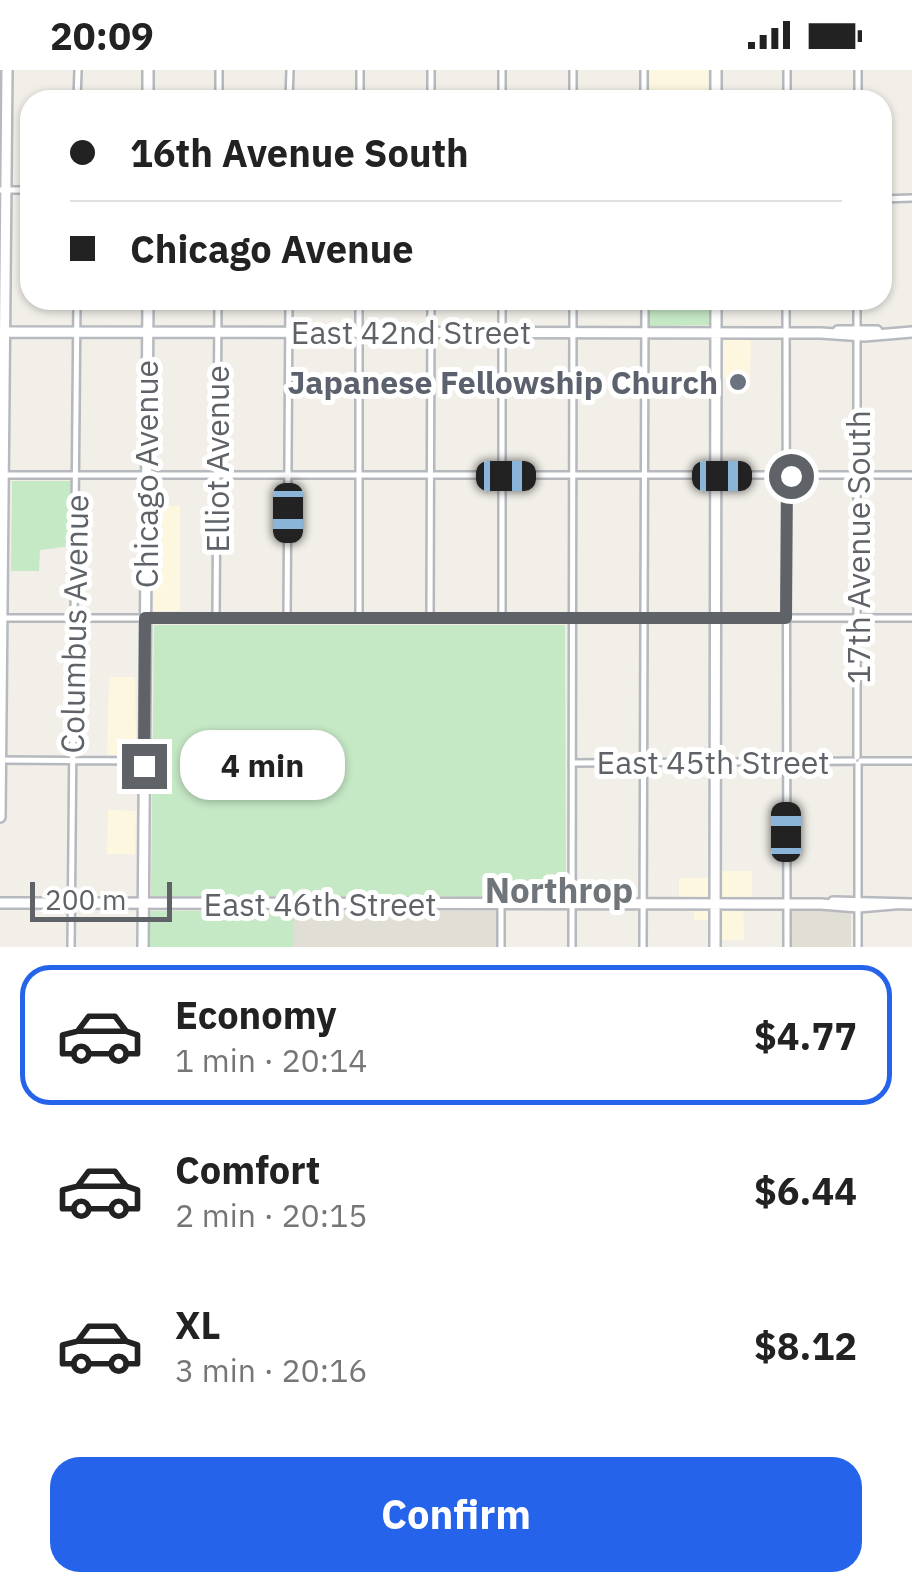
<!DOCTYPE html>
<meta charset="utf-8">
<style>
:root{--surface:#fff;--page:#f6f6f6;--text:#222;--muted:#767676;--line:#e0e0e0;--accent:#2563eb}
body{margin:0;font-family:"IBM Plex Sans",sans-serif;background:var(--page);color:var(--text);height:100vh;display:flex;flex-direction:column;font-size:38px;white-space:nowrap}
*{box-sizing:border-box;margin:0}
p{font-size:32px;color:var(--muted)}
.icon{flex:none;width:55px;height:55px;fill:none;stroke:currentColor;stroke-width:2;stroke-linecap:round;stroke-linejoin:round}
.map{position:relative;height:877px;overflow:hidden}
.drawer{display:flex;flex-direction:column;background:var(--surface);flex:1}
.drawer>*{flex:none}
.top-card{position:absolute;left:20px;top:20px;width:872px;height:220px;border-radius:30px;box-shadow:0 2px 8px #0004;display:grid;align-content:center;height:220px;padding:0 50px;background:var(--surface)}
.scale{position:absolute;left:30px;bottom:25px;width:142px;box-sizing:border-box;padding-left:10px;border:5px solid #5f6368;border-top:0;font-size:28px;line-height:35px;white-space:nowrap;color:#5f6368;-webkit-text-stroke:8px #fff;paint-order:stroke}
.end{position:absolute;width:45px;height:45px;margin:-22px;border:12px solid #5f6368;background:#fff;box-shadow:0 0 0 5px #fff}
.from{border-radius:50%}
.bubble{position:absolute;height:70px;border-radius:30px;background:var(--surface);box-shadow:0 2px 8px #0004;font-size:32px;font-weight:700;line-height:70px;text-align:center}
.car{position:absolute;width:30px;height:60px;margin:-30px -15px;border-radius:12px;box-shadow:0 0 8px 2px #0007;background:linear-gradient(#222 24%,#8ab4d8 0 40%,#222 0 76%,#8ab4d8 0 86%,#222 0)}
.top-card b{display:flex;align-items:center;gap:35px;height:95px;font-size:38px}
.top-card b+b{border-top:2px solid var(--line)}
.top-card i{width:25px;height:25px;background:var(--text)}
ul{padding:18px 0 0;list-style:none}
li{display:flex;align-items:center;gap:30px;height:140px;margin:0 20px 15px;padding:0 30px;border:5px solid transparent;border-radius:30px}
li div{flex:1}
li b{display:block;font-size:38px}
li em{font-style:normal;font-weight:700}
li.active{border-color:var(--accent)}
li>.icon{width:90px;height:90px;stroke-width:1.5}
.action{display:flex;gap:20px;margin-top:auto;padding:20px 50px}
.action a{flex:1;height:115px;border-radius:30px;background:var(--accent);color:#fff;font-size:40px;font-weight:700;line-height:115px;text-align:center}
.status{display:flex;justify-content:space-between;align-items:center;height:70px;padding:0 50px;background:var(--surface);direction:ltr}
.status svg{height:28px;fill:currentColor}
.map>svg:first-child{display:block}
</style>
<div class="status"><b>20:09</b><svg viewBox="0 0 49 12"><path d="M0 12V9h3v3zM5 12V6h3v6zM10 12V3h3v9zM15 12V0h3v12zM26 1h20v11H26zM47 4h2v5h-2z"/></svg></div>
<div class="map">
<svg width="912" height="877" viewBox="0 0 912 877">
<rect width="100%" height="100%" fill="#f1efe8"/>
<path fill="#fef7e0" d="M650 0H708V30H650Z
M751 269 750 308H722L723 270Z
M153 436H180V541H153Z
M109 607H135L136 684 107 685Z
M108 740 136 741 135 784H107Z
M721 801H752V828H743L744 870H722L707 850H694V841L679 827V808H705Z"/>
<path fill="#e1ded6" d="M792 840H851V877H792Z
M294 841H496V877H294Z"/>
<path fill="#c5e8c5" d="M648 230H710V255L648 256Z
M12 411H71V476L40 480 39 501H11Z
M154 555H565L566 827 151 826Z
M150 841H294V877H150Z"/>
<g fill="none" stroke-linecap="round" stroke-linejoin="round">
<g stroke="#b5b8bc" stroke-width="10">
<path id="street" d="M360 0V30
M502 0V30
M573 0V30
M787 0V30
M77 30 78 0
M219 30V0
M289 30 290 0
M431 30V0
M644 30V0
M858 30V0
M0 120H30
M882 129 912 128
M786 230 787 877
M857 230V259
M857 266V687
M3 405H912
M3 548H912
M216 549 218 230
M287 549 289 230
M359 549V230
M430 549 431 230
M502 549V230
M0 690 144 691
M861 691H912
M572 693 854 691
M858 694V877
M501 834V877
M71 877 77 230
M572 877 573 230
M643 877 645 230"/>
</g>
<g stroke="#b6babf" stroke-width="14">
<path id="secondary" d="M148 0V30
M716 0V30
M838 261H877
M0 262 821 263 864 266 912 262
M0 747 7 0
M833 832 912 834
M0 833 821 834 858 837 894 834
M143 877 148 230
M715 877 716 230"/>
</g>
<use href="#street" stroke="#fff" stroke-width="5"/>
<use href="#secondary" stroke="#fff" stroke-width="9"/>
</g>
<g fill="none" stroke-linecap="round" stroke-linejoin="round">
<path stroke="#5f6368" stroke-width="12" d="M144 696 145 548H786L787 406H791"/>
</g>
<circle fill="#6b7280" stroke="#fff" stroke-width="4" cx="738" cy="312" r="10"/>
<g text-anchor="middle" dominant-baseline="central" stroke-width="10" stroke-linejoin="round" paint-order="stroke">
<g font-size="32" fill="#5f6368" stroke="#fff">
<text x="411" y="262">East 42nd Street</text>
<text transform="translate(217 389) rotate(-90)">Elliot Avenue</text>
<text transform="translate(146 404) rotate(-90)">Chicago Avenue</text>
<text transform="translate(858 477) rotate(-90)">17th Avenue South</text>
<text transform="translate(74 554) rotate(-89)">Columbus Avenue</text>
<text x="713" y="692">East 45th Street</text>
<text x="320" y="834">East 46th Street</text>
</g>
<g font-size="32" font-weight="bold" fill="#5b616d" stroke="#fff" text-anchor="end">
<text x="718" y="312">Japanese Fellowship Church</text>
</g>
<g font-size="35" font-weight="bold" fill="#70757a" stroke="#fff">
<text x="559" y="820">Northrop</text>
</g>
</g>
</svg>
<div class="scale">200 m</div>
<i class="end from" style="left:791px;top:406px"></i>
<i class="end" style="left:144px;top:696px"></i>
<div class="bubble" style="left:180px;top:660px;width:165px">4 min</div>
<i class="car" style="left:506px;top:406px;rotate:90deg"></i>
<i class="car" style="left:722px;top:406px;rotate:90deg"></i>
<i class="car" style="left:288px;top:443px;rotate:180deg"></i>
<i class="car" style="left:786px;top:762px;rotate:0deg"></i>
<div class="top-card">
<b><i class="from"></i>16th Avenue South</b>
<b><i></i>Chicago Avenue</b>
</div>
</div>
<section class="drawer">
<ul>
<li class="active"><svg class="icon" aria-label="car" viewBox="0 0 24 24"><path d="M5 17H2v-5l4-1 3-4h7l3 4 3 1v5h-3M9 17h6M6 11h13"/><circle cx="7" cy="17" r="2"/><circle cx="17" cy="17" r="2"/></svg><div><b>Economy</b><p>1 min · 20:14</p></div><em>$4.77</em></li>
<li><svg class="icon" aria-label="car" viewBox="0 0 24 24"><path d="M5 17H2v-5l4-1 3-4h7l3 4 3 1v5h-3M9 17h6M6 11h13"/><circle cx="7" cy="17" r="2"/><circle cx="17" cy="17" r="2"/></svg><div><b>Comfort</b><p>2 min · 20:15</p></div><em>$6.44</em></li>
<li><svg class="icon" aria-label="car" viewBox="0 0 24 24"><path d="M5 17H2v-5l4-1 3-4h7l3 4 3 1v5h-3M9 17h6M6 11h13"/><circle cx="7" cy="17" r="2"/><circle cx="17" cy="17" r="2"/></svg><div><b>XL</b><p>3 min · 20:16</p></div><em>$8.12</em></li>
</ul>
<div class="action"><a>Confirm</a></div>
</section>
